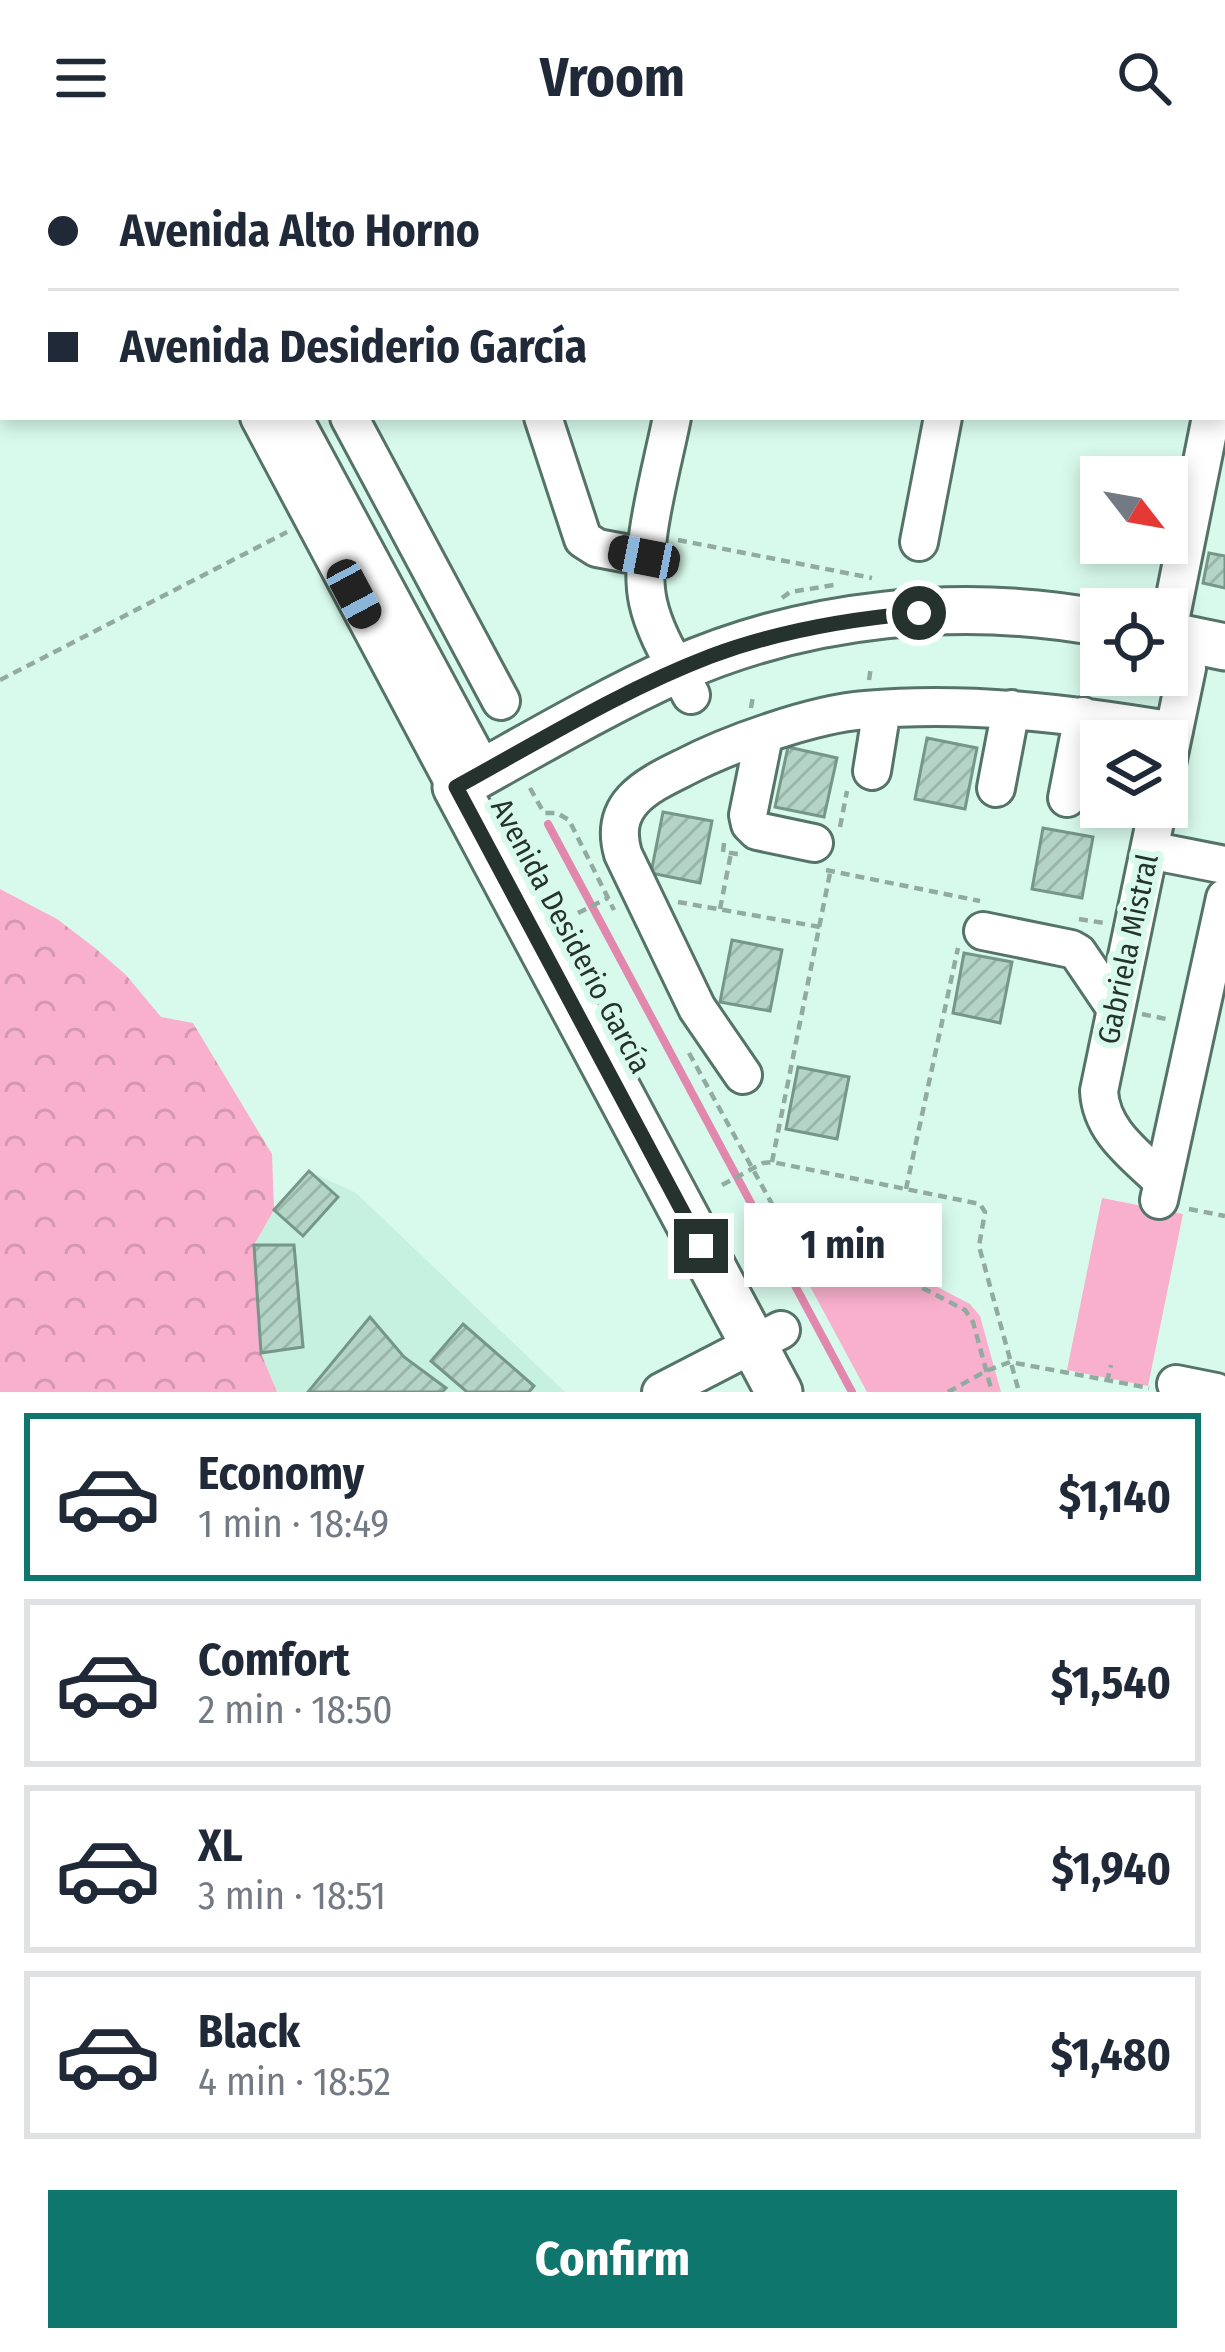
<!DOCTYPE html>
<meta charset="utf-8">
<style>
:root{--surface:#fff;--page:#f2f2f3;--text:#1f2937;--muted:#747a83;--line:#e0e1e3;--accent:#0f766e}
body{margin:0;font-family:"Fira Sans Condensed",sans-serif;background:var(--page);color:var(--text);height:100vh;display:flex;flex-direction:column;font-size:45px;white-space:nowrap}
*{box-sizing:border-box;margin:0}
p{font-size:39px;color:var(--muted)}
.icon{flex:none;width:66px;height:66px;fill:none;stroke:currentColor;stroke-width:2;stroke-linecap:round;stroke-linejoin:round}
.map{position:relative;height:1236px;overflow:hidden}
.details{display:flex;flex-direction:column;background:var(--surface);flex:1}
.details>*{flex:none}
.guide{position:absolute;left:0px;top:0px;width:1227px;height:264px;box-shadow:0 6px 18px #0003;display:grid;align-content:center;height:264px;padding:0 48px;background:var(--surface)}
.needle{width:78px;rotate:121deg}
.controls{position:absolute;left:1080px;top:300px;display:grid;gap:24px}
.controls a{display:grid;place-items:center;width:108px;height:108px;border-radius:0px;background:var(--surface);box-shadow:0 6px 18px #0003;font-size:60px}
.end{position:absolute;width:54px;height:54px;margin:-27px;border:15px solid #25322d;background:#fff;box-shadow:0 0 0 6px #fff}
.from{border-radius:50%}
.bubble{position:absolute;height:84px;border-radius:0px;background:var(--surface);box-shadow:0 6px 18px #0003;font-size:39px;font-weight:700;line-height:84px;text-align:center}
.car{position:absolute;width:36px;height:72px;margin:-36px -18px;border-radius:15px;box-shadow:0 0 9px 3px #0007;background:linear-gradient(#222 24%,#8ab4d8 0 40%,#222 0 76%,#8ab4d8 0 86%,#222 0)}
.guide b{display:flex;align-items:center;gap:42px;height:114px;font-size:45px}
.guide b+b{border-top:3px solid var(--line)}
.guide i{width:30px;height:30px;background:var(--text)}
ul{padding:21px 0 0;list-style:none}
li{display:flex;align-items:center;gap:36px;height:168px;margin:0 24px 18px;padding:0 24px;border:6px solid var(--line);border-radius:0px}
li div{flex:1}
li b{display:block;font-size:45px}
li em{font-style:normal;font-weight:700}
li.on{border-color:var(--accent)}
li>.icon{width:108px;height:108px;stroke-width:1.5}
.primary-button{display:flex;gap:24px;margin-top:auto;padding:24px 48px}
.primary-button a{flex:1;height:138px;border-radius:0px;background:var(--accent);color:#fff;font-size:48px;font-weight:700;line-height:138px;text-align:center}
header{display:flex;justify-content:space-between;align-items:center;height:156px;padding:0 48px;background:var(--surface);font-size:54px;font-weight:700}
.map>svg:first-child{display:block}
</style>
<header><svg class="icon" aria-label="menu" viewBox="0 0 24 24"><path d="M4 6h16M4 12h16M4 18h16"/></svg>Vroom<svg class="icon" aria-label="search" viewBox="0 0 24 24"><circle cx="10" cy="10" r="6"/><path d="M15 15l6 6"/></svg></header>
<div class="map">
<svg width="1225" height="1236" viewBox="0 0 1225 1236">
<defs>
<pattern id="forest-crowns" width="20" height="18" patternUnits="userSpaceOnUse" patternTransform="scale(3)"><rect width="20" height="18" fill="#f9b0cd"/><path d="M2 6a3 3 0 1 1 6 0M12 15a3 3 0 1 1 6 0" fill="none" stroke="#d598b0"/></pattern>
<pattern id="building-hatch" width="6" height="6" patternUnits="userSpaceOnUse" patternTransform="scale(3)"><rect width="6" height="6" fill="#b3d4c7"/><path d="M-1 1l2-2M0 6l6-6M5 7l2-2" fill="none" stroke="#9ab6ab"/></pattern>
</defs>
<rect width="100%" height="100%" fill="#d8faed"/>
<path fill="#c6f1e0" d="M309 1015 356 1037 565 1236H277L261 1197 254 1089 274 1054Z"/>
<path fill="url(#forest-crowns)" d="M0 733 57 763 95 792 126 819 161 861 193 867 272 998 274 1054 254 1089 261 1197 277 1236H0Z"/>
<path fill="#f9b0cd" d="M1102 1042 1183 1058 1148 1230 1067 1214Z
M788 1053 970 1148 980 1160 1001 1236H867L770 1056Z"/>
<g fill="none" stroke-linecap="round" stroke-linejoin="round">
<path stroke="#e287ad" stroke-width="8" d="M548 668 852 1236"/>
</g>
<path fill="url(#building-hatch)" stroke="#769689" stroke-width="3" d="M1209 397 1225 400V432L1203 427Z
M927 582 977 592 965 653 915 643Z
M788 591 837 602 824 661 775 651Z
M663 656 712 665 700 727 651 717Z
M1043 672 1093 681 1082 742 1032 733Z
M732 784 782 794 770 855 720 846Z
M964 797 1012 806 1000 867 953 857Z
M798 911 849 921 837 983 786 973Z
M309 1015 338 1041 303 1080 274 1054Z
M254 1089H294L303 1191 261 1197Z
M370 1161 404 1201 446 1232 442 1236H308Z
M463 1168 534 1230 529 1236H467L431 1205Z"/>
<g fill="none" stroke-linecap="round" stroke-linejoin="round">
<g stroke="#557368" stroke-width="42">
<path id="minor" d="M119 0 120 3
M152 0 154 3
M209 0 211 3
M461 0 462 3
M86 3 92 0
M722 3 723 0
M993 3 994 0
M0 48 3 47
M1224 193 1225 188
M1224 220 1225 221
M259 261 456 631
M293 261 484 616
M349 261 501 545
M543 261 583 383 597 392 645 401
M672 261C662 313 637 396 648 446 655 479 676 510 691 539
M919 386 943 261
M764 580 748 659 750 668 757 675 814 687
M1167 608 1187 512 1167 480 1211 261
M872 615 882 553
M996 632 1011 553
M1067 642 1083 560
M1158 651 1099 935C1101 976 1136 999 1163 1026
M1149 694 1225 709
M983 775 1071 793 1078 797 1116 853
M743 919 697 852 623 698C609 649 644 631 683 612 729 588 813 558 865 554 969 545 1072 558 1174 575
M1159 1044 1225 742
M1176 1228 1216 1236
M661 1236 781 1174"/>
</g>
<g stroke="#557368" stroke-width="51">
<path id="major" d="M1167 479 1225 491
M779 1236 456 631C529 591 601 548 676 514 807 456 961 441 1101 467"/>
</g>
<path stroke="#92aba1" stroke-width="4.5" stroke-dasharray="9 6" stroke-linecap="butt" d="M678 384 872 422
M782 442 790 436 834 429
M0 524 287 376
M869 524 871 511
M751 552 753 540
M530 632 544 657H557L569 664 614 754
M840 671 847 635
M724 687 723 696 738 698
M826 714 980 745
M678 746 820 771
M720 753 731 697
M578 757 608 742
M1079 763 1104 767
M1142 858 1166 863
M689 897 772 1048 797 1067 965 1154 973 1166 992 1236
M772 1006 830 717
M722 1029 763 1007 772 1006 980 1048 985 1056 979 1090 1019 1236
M906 1033 958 792
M1189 1053 1225 1060
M1107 1226 1111 1209
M948 1236 986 1215 1010 1206 1149 1232"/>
<use href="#minor" stroke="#fff" stroke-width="36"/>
<use href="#major" stroke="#fff" stroke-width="45"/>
</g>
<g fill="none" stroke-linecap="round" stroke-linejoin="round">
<path stroke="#25322d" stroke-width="15" d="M701 1090 456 631C540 585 622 534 711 500 778 475 848 463 919 457"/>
</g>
<g text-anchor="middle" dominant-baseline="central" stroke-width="12" stroke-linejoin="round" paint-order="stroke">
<g font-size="30" fill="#25322d" stroke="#d8faed">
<text transform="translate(571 780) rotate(62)">Avenida Desiderio García</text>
<text transform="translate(1128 793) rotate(-78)">Gabriela Mistral</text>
</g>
</g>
</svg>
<div class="controls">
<a><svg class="needle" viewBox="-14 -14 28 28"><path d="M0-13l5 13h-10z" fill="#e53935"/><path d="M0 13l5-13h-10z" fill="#747a83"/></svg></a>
<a><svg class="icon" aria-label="locate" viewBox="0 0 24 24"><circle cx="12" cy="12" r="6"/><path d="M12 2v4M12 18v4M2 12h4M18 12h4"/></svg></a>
<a><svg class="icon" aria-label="layers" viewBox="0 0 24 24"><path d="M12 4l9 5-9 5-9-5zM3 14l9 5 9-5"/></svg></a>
</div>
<i class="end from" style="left:919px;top:457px"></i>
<i class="end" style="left:701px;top:1090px"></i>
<div class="bubble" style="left:744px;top:1047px;width:198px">1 min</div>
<i class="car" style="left:644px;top:401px;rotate:281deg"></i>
<i class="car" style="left:354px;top:438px;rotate:152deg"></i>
<div class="guide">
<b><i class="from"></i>Avenida Alto Horno</b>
<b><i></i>Avenida Desiderio García</b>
</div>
</div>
<section class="details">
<ul>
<li class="on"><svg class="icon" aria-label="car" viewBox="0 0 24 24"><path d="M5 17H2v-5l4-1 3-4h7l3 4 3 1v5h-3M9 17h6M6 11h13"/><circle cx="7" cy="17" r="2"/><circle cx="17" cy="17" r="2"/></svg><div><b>Economy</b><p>1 min · 18:49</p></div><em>$1,140</em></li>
<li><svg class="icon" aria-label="car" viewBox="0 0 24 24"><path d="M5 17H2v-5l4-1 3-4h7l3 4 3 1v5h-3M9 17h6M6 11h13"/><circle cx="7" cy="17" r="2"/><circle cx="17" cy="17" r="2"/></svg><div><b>Comfort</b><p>2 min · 18:50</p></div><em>$1,540</em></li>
<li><svg class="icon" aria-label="car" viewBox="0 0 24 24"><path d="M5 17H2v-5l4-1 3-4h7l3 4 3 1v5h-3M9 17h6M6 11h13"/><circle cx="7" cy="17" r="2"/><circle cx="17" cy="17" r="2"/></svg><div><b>XL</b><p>3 min · 18:51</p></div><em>$1,940</em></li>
<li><svg class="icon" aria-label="car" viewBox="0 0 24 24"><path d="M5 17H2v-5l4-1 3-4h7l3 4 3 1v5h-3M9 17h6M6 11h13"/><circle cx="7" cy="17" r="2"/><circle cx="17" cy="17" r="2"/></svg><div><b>Black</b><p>4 min · 18:52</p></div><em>$1,480</em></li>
</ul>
<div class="primary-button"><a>Confirm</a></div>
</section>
